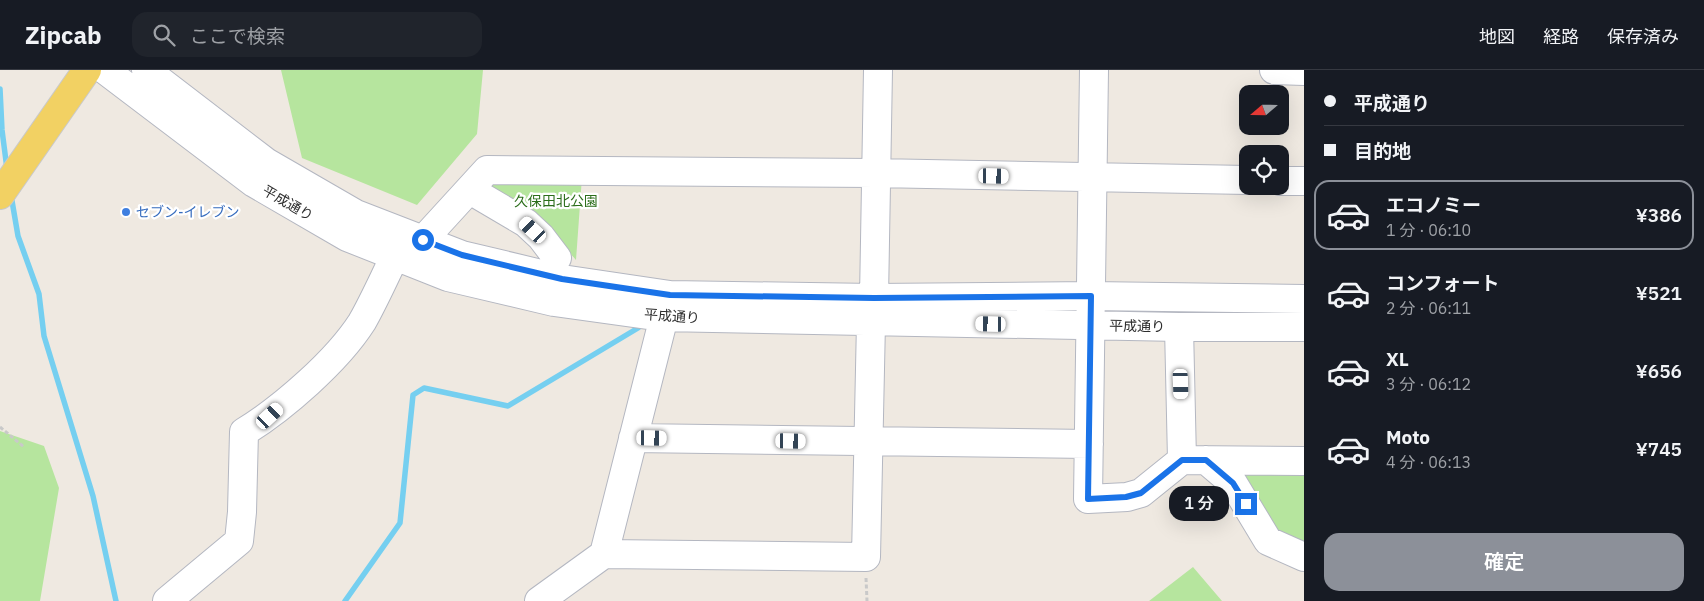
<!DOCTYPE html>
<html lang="ja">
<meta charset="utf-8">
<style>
:root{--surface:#171b24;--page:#20242c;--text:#f1f3f6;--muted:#9ea1a6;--line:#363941;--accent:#8c9099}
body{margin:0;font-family:"IBM Plex Sans","Noto Sans JP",sans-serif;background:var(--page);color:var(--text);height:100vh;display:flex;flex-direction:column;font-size:19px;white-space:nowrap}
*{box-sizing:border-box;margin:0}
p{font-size:16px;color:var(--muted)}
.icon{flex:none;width:28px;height:28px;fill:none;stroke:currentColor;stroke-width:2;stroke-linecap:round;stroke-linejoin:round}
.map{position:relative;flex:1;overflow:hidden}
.side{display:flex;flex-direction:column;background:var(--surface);width:400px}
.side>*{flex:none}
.top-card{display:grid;align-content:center;height:110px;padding:0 20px;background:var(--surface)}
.needle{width:32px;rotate:250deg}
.buttons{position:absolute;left:1239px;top:15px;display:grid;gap:10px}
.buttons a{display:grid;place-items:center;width:50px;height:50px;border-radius:10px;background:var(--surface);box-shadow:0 5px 20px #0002;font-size:25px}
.end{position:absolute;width:22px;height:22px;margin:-11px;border:6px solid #1a73e8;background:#fff;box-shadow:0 0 0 2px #fff}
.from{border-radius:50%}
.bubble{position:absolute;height:35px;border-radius:15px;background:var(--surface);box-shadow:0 5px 20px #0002;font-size:16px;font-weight:600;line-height:35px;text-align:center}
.car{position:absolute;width:15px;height:30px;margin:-15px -8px;border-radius:6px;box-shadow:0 0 4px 1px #0007;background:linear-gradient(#fff 24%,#345 0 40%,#fff 0 76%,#345 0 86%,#fff 0)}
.top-card b{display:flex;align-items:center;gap:18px;height:48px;font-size:19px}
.top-card b+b{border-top:1px solid var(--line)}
.top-card i{width:12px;height:12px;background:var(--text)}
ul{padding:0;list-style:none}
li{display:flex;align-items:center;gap:15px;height:70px;margin:0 10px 8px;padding:0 10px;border:2px solid transparent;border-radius:15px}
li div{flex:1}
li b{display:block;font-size:19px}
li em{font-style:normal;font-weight:600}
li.selected{border-color:var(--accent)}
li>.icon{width:45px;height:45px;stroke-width:1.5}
.primary-button{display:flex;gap:10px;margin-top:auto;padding:10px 20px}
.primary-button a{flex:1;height:58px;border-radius:15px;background:var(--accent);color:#fff;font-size:20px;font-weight:600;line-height:58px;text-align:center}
header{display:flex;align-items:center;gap:30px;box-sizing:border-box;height:70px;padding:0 25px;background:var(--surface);border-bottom:1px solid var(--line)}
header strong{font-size:24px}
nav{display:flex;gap:28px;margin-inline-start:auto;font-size:18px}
.search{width:350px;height:45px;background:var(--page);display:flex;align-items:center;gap:12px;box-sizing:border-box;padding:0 18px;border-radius:15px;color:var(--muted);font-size:19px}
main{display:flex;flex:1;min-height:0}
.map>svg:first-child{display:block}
</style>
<header>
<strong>Zipcab</strong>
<div class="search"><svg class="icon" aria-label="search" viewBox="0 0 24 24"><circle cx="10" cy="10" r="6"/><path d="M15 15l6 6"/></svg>ここで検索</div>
<nav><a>地図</a><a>経路</a><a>保存済み</a></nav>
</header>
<main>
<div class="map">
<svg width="1304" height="531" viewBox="0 0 1304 531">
<rect width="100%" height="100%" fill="#efe9e1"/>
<path fill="#b6e59e" d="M281 0H483L477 64 417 135 302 88Z
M488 107H582L576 190 543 152 482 116Z
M0 361 44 376 59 418 40 531H0Z
M1206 390 1304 391V484L1291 483Z
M1193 497 1222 531H1149Z"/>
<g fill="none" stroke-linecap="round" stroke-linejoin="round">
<path stroke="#75cff0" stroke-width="5.5" d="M0 19 2 60 7 99
M11 125 18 166 39 224 44 266 93 426 116 531
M345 531 400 453 413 325 424 318 508 336 638 258"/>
<g stroke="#b4b7c1" stroke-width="30">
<path id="minor" d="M105 0 254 113 347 167 448 207 554 232 662 247 1179 257H1304
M146 0 266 92 356 144 462 185 562 209 670 225 874 228 1091 226 1304 229
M1094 0 1088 429 1127 427 1141 423 1182 390 1304 391
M1274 0 1304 1
M1280 111H1304
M470 120 526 153 541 167 557 188
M423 170 487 100 875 103 1248 110
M874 228 878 0
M1179 257 1182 390
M633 368 1089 374
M1206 390 1233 413 1268 471 1304 487
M604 484 668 231
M167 531 239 471 242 442 244 362C283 338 337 291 362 252 374 231 384 208 395 186
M539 531 604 484 866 487 871 252"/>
</g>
<g stroke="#c9c9c9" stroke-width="30">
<path id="major" d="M0 125 87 0"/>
</g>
<path stroke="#c9c9c9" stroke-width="3" stroke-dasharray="4 2.5" stroke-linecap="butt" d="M0 357 24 377
M866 508 867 531"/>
<use href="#minor" stroke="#fff" stroke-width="28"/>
<use href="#major" stroke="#f2d163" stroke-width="28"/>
</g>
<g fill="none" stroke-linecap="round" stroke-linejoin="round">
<path stroke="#1a73e8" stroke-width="6" d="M423 170 462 185 562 209 670 225 874 228 1091 226 1088 429 1126 427 1141 423 1182 390H1206L1233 413 1246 434"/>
</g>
<circle fill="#3f7fe0" stroke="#fff" stroke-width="2" cx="126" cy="142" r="5"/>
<g text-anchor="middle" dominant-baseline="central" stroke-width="4.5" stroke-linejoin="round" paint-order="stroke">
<g font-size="14" fill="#2c6e1b" stroke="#fff">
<text x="556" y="131">久保田北公園</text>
</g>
<g font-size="14" fill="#2e2e2e" stroke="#fff">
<text transform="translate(288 133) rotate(30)">平成通り</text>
<text transform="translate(672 246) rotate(4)">平成通り</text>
<text transform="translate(1137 256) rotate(1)">平成通り</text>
</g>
<g font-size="14" fill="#366cbe" stroke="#fff" text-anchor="start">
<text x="136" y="142">セブン-イレブン</text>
</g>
</g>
</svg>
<div class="buttons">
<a><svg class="needle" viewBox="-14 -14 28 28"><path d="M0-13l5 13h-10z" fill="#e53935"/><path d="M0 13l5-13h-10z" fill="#9ea1a6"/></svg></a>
<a><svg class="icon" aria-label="locate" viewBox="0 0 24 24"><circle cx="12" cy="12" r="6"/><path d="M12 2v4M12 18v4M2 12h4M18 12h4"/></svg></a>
</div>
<i class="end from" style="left:423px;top:170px"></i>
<i class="end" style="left:1246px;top:434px"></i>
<div class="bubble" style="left:1169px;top:416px;width:60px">1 分</div>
<i class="car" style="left:994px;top:106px;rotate:91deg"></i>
<i class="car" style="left:533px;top:160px;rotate:313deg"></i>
<i class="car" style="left:991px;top:254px;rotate:271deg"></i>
<i class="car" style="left:1181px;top:314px;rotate:178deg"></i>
<i class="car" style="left:270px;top:346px;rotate:47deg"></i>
<i class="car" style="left:652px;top:368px;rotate:91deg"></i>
<i class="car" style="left:791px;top:371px;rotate:91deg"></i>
</div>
<section class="side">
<div class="top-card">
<b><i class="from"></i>平成通り</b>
<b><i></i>目的地</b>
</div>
<ul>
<li class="selected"><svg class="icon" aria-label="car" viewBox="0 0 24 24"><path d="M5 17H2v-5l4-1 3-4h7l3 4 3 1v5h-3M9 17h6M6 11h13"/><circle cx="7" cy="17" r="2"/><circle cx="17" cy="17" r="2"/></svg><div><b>エコノミー</b><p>1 分 · 06:10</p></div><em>¥386</em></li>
<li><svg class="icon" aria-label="car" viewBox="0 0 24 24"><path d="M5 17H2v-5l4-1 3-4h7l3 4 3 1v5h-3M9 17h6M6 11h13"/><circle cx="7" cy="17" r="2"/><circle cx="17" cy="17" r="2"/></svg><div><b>コンフォート</b><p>2 分 · 06:11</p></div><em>¥521</em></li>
<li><svg class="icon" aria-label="car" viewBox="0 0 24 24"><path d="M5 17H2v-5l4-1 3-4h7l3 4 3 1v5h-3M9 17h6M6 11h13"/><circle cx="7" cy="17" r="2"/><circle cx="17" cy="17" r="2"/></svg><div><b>XL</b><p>3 分 · 06:12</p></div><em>¥656</em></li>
<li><svg class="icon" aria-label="car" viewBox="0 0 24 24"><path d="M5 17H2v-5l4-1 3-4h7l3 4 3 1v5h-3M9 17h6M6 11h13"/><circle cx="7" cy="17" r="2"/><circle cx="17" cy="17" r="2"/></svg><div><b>Moto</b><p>4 分 · 06:13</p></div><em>¥745</em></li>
</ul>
<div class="primary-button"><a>確定</a></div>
</section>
</main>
